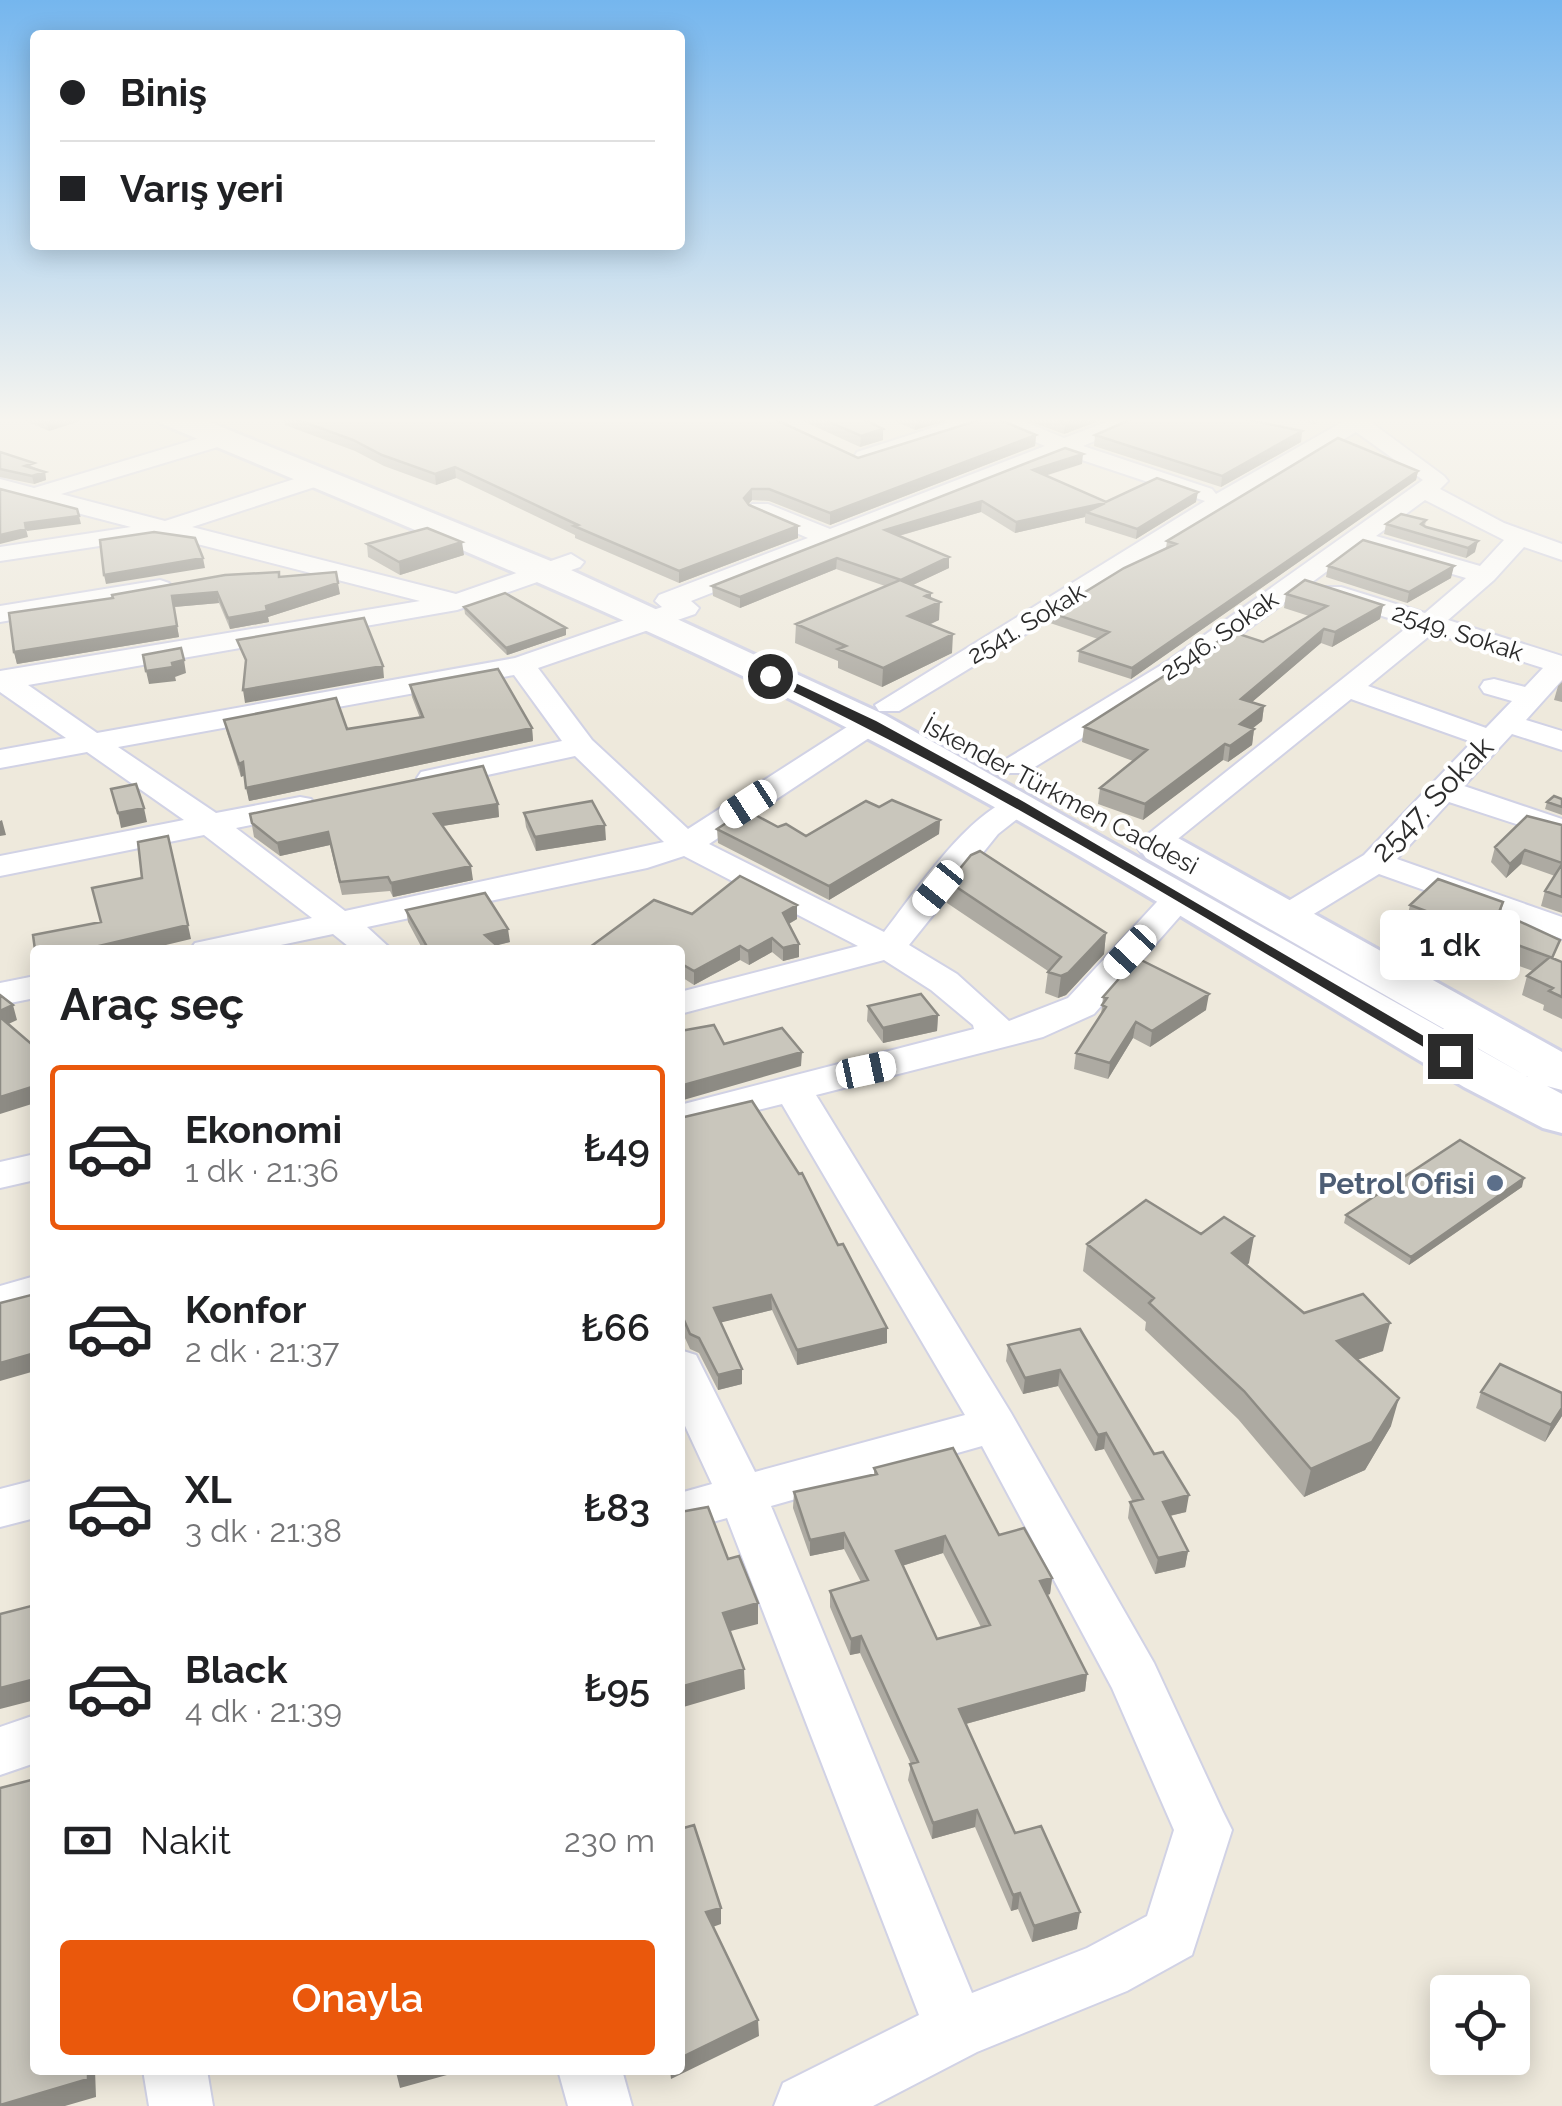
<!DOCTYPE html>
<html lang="tr">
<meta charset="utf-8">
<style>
:root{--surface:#fff;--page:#f2f2f2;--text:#202124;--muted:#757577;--line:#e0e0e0;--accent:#ea580c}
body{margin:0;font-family:Raleway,sans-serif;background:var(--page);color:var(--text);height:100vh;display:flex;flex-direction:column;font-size:38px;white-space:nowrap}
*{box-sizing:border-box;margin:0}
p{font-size:32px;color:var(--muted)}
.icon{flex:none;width:55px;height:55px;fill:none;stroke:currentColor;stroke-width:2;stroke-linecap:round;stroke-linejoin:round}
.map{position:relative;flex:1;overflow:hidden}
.side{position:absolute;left:30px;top:945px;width:655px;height:1130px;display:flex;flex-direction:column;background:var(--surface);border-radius:10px;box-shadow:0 5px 25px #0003}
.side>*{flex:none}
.guide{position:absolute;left:30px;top:30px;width:655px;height:220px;border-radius:10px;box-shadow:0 5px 25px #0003;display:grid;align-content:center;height:220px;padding:0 30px;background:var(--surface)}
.buttons{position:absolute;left:1430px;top:1975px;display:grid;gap:20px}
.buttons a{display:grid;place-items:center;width:100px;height:100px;border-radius:10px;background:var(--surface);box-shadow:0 5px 25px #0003;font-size:50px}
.end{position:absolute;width:45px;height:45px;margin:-22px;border:12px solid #2b2b2b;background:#fff;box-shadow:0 0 0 5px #fff}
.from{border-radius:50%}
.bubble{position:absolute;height:70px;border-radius:10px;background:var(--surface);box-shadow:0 5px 25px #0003;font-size:32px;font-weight:600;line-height:70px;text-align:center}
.car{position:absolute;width:30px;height:60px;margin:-30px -15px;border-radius:12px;box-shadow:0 0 8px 2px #0007;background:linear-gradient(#fff 24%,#345 0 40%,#fff 0 76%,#345 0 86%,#fff 0)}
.guide b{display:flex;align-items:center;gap:35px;height:95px;font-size:38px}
.guide b+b{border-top:2px solid var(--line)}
.guide i{width:25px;height:25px;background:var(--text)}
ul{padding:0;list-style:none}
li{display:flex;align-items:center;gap:30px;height:165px;margin:0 20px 15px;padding:0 10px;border:5px solid transparent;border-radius:10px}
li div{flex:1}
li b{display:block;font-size:38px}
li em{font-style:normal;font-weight:600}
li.active{border-color:var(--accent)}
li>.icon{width:90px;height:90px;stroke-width:1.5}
h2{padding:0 30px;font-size:45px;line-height:120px}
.pay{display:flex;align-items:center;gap:25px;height:110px;padding:0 30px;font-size:38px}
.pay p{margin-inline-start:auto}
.cta{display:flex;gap:20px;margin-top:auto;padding:20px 30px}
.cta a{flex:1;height:115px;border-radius:10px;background:var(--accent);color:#fff;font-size:40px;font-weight:600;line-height:115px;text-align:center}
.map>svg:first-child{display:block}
</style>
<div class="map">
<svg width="1562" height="2106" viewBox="0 0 1562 2106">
<rect width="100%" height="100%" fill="#eee9dc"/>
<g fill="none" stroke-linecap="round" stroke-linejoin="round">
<g stroke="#d1d2e5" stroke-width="4">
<path id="street" d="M966 417H1013L1064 438 1120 417H1150L1083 446 1212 489 1216 494 1351 417H1378L1372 423 1444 476 1448 481 1440 489 1504 523 1562 544V560L1524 547 1494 580 1448 620 1562 656V680L1526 720 1562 731V750L1512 734 1464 786 1562 819V839L1449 802 1397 859 1562 917V939L1379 874 1299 923H1275L1270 916 1275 909 1364 855 1472 742 1351 699 1164 850H1142L1137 843 1410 625 1323 597 1319 592 1323 587H1341L1425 613 1466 578 1360 547 1188 673 1025 773H1003L999 767 1003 761 1168 661 1423 480 1356 432C1202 522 1052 620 899 711H879L875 705 1205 501 1064 454 691 601 699 608 695 614 538 668 592 740 688 829 861 718H881L886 724 881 730 709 844 884 932C911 898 984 787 1030 798L1035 805 998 834 909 945 957 974 1009 1021 1068 998 1167 891H1191L1196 898 1094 1014 1043 1037 816 1095 1011 1413 1154 1663 1223 1812 1232 1830 1192 1955 1127 1991 977 2052 873 2106H774L783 2083 919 2015 727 1518 680 1531V1493L712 1484 680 1415V1350L696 1355 755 1472 965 1415 782 1104 680 1129V1105L974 1029 973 1025 931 990 884 960 680 1014V992L858 946 684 856 647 868 367 927 392 950H353L333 934 257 950H190L195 943 312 918 204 835 0 876V856L184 820 87 752 0 768V750L66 738 0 692V671L420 601 166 536 0 561V547L131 527 0 493V479L34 488 223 431 231 433 234 438 231 443 61 494 165 521 319 471 331 478 327 483 192 527 456 594 571 554 584 562 580 567 457 610 28 685 97 733 515 658 662 607 655 601 659 595 808 538 752 514 748 509 752 504H768L830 529 1045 446 991 423 865 464 854 457 857 452ZM1425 500 1504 540 1480 566 1376 536ZM1433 633 1543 668 1525 687 1494 679 1484 681 1480 687 1484 693 1512 701 1486 728 1368 686ZM514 675 562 741 421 772 417 778 421 784 432 787 575 756 664 842 345 911 236 828 311 813 316 806 311 799 300 797 216 813 118 747ZM982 1446 1112 1688 1174 1830 1147 1916 1087 1948 972 1993 771 1506Z
M160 580 169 583 173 588 169 593 0 622V606Z
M35 976V998L0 1005V983Z
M35 1154V1180L0 1188V1162Z
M35 1276V1306L0 1316V1286Z
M35 1480V1518L0 1527V1489Z
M35 1715V1763L0 1775V1727Z
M143 2070H207L213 2106H149Z
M558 2070H622L632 2106H568Z"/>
</g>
<g stroke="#d1d2e5" stroke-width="6">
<path id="secondary" d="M156 417H197L558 564 885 715 1528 1077 1146 858 1139 848 1146 838 1162 834 1178 838 1562 1052V1090L1547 1086 1562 1094V1133L1543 1128 1464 1087C1263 968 1065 840 857 733 632 616 394 522 160 423Z"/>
</g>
<use href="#street" fill="#fff" fill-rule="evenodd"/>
<use href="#secondary" fill="#fff" fill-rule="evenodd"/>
</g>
<path fill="#adaaa2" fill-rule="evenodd" d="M16 417H92L49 431Z
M283 417H770L858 458 1036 435 1035 446 830 525 769 501 752 500 748 504 798 526V538L679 583 575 538V535L456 478 436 485 384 466 355 451 285 425Z
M794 417H859L883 429V440L860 447Z
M885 417H960L915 430Z
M1013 417H1109L1064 434 1023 419Z
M1283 417H1322L1321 419 1315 424Z
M1302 431 1301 442 1221 487 1094 446 1095 435Z
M0 452 45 472 46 480 34 484 0 477Z
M1082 464 1046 476 1106 502H1196L1136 539 1085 523V517L1015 533 981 512 899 536 949 568 913 585 931 598 939 620 929 625 952 653 882 687 838 668V661L795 643 796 624 885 586 836 569 740 608 713 596 712 586Z
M1418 471 1416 480 1131 679 1078 662 1079 651 1098 639 1050 623 1051 613 1166 548 1167 541Z
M1426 520 1425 526 1475 552 1466 558 1384 534 1386 524Z
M367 544 464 555 400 575 368 557Z
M1328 566 1451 578 1407 603 1326 577Z
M279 577 340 594 268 617 269 622 230 629 219 603 174 607 179 637 17 664 14 652Z
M1286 594 1383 605 1380 619 1332 647 1321 643 1252 702 1264 706 1262 721 1252 729H1254L1252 745 1228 762 1223 760 1143 820 1098 804 1100 788 1133 761 1082 742 1084 727 1263 642 1309 616 1284 608Z
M464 607 566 635 507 655 465 614Z
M1562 682V702L1554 700 1558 686Z
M410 685 532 728 533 741 249 801 245 775 241 777 227 733 224 720 347 729 420 718 412 697Z
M1562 799V815L1545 809 1547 802Z
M498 804 499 817 443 826 473 880 393 897 390 891 342 895 330 845 280 856 254 837 250 814Z
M879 807 940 820 939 834 829 900 718 843 717 829 778 827 806 836Z
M524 813 606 840 536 851 526 827Z
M1562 825V913L1541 906 1545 891 1555 876 1521 864 1506 878 1491 862 1495 847Z
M949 882 1106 933 1104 954 1066 995 1058 998 1045 993 1048 971 947 903Z
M1503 902 1501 913 1554 958 1562 962V1019L1543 1010 1544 1005 1522 995 1527 976 1533 971 1464 946 1441 961 1410 945 1414 927 1406 923 1410 905Z
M797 905V919L789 924 799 957 783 961 772 952 749 965 740 960 694 985 680 976V950L692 914Z
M406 910 510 942 496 945 502 950H423L408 922Z
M1103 997 1206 1010 1150 1047 1133 1038 1108 1079 1074 1069 1076 1053 1101 1015Z
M868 1006 938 1015 937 1031 883 1043 867 1021Z
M680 1118 838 1245 887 1328V1343L797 1365 772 1310 721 1322 742 1384 718 1390 699 1353 690 1349 680 1327Z
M1522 1187 1409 1265 1344 1223 1346 1215Z
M1087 1244 1249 1263 1247 1265 1304 1313 1383 1351 1357 1360 1391 1426 1365 1470 1304 1497 1238 1419 1145 1330 1146 1322 1083 1271Z
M1080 1329 1186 1512 1170 1516 1188 1551 1185 1567 1155 1574 1128 1518 1130 1502H1133L1104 1449 1095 1451 1058 1386 1023 1394 1006 1361 1008 1345Z
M1481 1392 1562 1393V1416L1545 1442 1476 1408Z
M874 1468 999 1535 1052 1578 1050 1594 1047 1595 1087 1674 1085 1691 966 1724 1015 1833 1077 1929 1032 1942 1018 1909 1011 1911 975 1827 932 1839 908 1780 911 1764 860 1653 850 1655 830 1607V1591L861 1582 844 1549 810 1556 793 1508 794 1492 874 1475ZM943 1553 981 1627 937 1639 902 1566Z"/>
<path fill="#8d8b84" d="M67 417H92L49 431 47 423Z
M923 417H960L915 430 916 419Z
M1082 417H1109L1064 434 1065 423Z
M883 429V440L860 447 861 436Z
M1302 431 1301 442 1221 487 1222 476Z
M1036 435 1035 446 830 525V513Z
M1083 454 1082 464 1032 480 1033 470Z
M455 467 456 478 436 485 435 474Z
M1418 471 1416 480 1131 679 1132 668Z
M45 472 46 480 34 484 32 476Z
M752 489V500L744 509V498Z
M1198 492 1196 502 1136 539 1137 529Z
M982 501 981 512 884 540 885 530Z
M1105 503 1086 512 1085 517 1015 533 1016 522Z
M79 516 81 524 27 531 25 523Z
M798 526V538L679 583V571Z
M26 529 28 537 0 544V535Z
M1478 541 1475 552 1466 558 1468 548Z
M462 542 464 555 400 575 399 562Z
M949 557V568L900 591 901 580Z
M203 558 205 568 106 584 104 575Z
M837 558 836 569 740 608V597Z
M1454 566 1451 578 1407 603 1409 592Z
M338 583 340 594 268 617 269 622 230 629 228 618Z
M217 592 219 603 174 607 172 596Z
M931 593V606L940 602 939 620 907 634 908 616 925 596Z
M1383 605 1380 619 1332 647 1335 632Z
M177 626 179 637 17 664 14 652Z
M566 628V635L507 655 506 648Z
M1324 629 1321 643 1238 714 1241 699Z
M953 634 952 653 882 687 883 668Z
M184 660 186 673 175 677 172 663Z
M383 666 384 678 245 703 243 690Z
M173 667 176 681 149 684 146 671Z
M1264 706 1262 721 1237 740 1240 724Z
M532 728 533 741 249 801 246 788Z
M1254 729 1252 745 1228 762 1230 746Z
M1225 744 1223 760 1143 820 1145 804Z
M243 762 245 775 241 777 239 764Z
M498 804 499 817 436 827 434 814Z
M144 808 147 822 121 828 118 813Z
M2 820 6 835 0 836V821Z
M940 820 939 834 829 900V886Z
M605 825 606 840 536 851 535 837Z
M328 832 330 845 280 856 277 843Z
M1525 850 1521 864 1506 878 1510 864Z
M471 866 473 880 393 897 391 883Z
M797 905V919L783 927V913Z
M188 925 191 939 145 950H82Z
M1469 927 1464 946 1441 961 1446 942Z
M508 929 510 942 487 948 485 935Z
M1106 933 1104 954 1066 995 1058 998 1061 976Z
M772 938V952L749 965 748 951Z
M799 944V957L783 961V948Z
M740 946V960L694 985V971Z
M1209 994 1206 1010 1150 1047 1152 1031Z
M13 1005 17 1020 0 1028V1011Z
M938 1015 937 1031 883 1043V1028Z
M1136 1022 1133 1038 1108 1079 1110 1063Z
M802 1052 801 1066 680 1101V1086Z
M35 1086V1103L0 1114V1097Z
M1524 1178 1522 1187 1409 1265 1411 1257Z
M1254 1236 1249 1263 1227 1280 1232 1253Z
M771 1295 772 1310 715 1324 714 1308Z
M1390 1323 1383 1351 1330 1369 1337 1341Z
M887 1328V1343L797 1365V1350Z
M35 1353V1371L0 1381V1363Z
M742 1369V1384L718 1390V1375Z
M1060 1370 1058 1386 1023 1394 1025 1378Z
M1399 1398 1391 1426 1365 1470 1304 1497 1311 1469Z
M1562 1408V1416L1545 1442 1551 1425Z
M1106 1433 1104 1449 1095 1451 1098 1435Z
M1189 1495 1186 1512 1160 1518 1163 1502Z
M844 1533V1549L810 1556V1540Z
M945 1536 943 1553 895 1568 896 1551Z
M1188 1551 1185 1567 1155 1574 1158 1558Z
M1052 1578 1050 1594 1038 1598 1040 1581Z
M758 1603V1624L723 1633V1613Z
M861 1636 860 1653 850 1655 851 1639Z
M744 1669 745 1689 680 1708V1687Z
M1087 1674 1085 1691 958 1726 959 1709Z
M35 1679V1700L0 1709V1688Z
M977 1810 975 1827 932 1839 933 1823Z
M1020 1893 1018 1909 1011 1911 1013 1895Z
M721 1908V1924L707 1929 706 1912Z
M1080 1912 1077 1929 1032 1942 1034 1926Z
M758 2020 759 2036 671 2079 670 2070H680V2058Z
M88 2070H95L96 2097 65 2106H0Z
M404 2070H465L400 2088 396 2072Z"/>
<path fill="#c9c6bc" stroke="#8d8b84" stroke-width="2.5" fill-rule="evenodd" d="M32 417H67L47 423Z
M290 417H770L858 458 989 417H993L1036 435 830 513 769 489H752L744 498 749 505 798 526 679 571 574 526 578 525 455 467 435 474 382 455 353 440Z
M818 417H859L883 429 861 436Z
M1048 417H1082L1065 423Z
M1136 417H1236L1302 431 1222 476 1095 435Z
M1338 438 1418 471 1132 668 1079 651 1109 632 1051 613 1124 568 1176 544 1167 541Z
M1065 448 1083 454 1033 470 1106 502 1157 478 1198 492 1137 529 1086 512 1105 503 1016 522 982 501 885 530 949 557 901 580 837 558 740 597 712 586Z
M0 452 34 463 25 466 45 472 32 476 0 469Z
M0 489 77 509 79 516 25 523 26 529 0 535Z
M1401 514 1426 520 1421 524 1426 527 1478 541 1468 548 1386 524Z
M427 528 462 542 399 562 367 544Z
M154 532 195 538 203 558 104 575 100 540Z
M1363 540 1454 566 1409 592 1328 566Z
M279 572V577L336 572 338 583 266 606 267 611 228 618 217 592 172 596 177 626 14 652 9 613 113 598 112 595 225 575Z
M900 580 931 593 925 596 940 602 908 616 953 634 883 668 838 649 846 646 796 624Z
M1305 580 1383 605 1335 632 1324 629 1241 699 1264 706 1240 724 1254 729 1230 746 1225 744 1145 804 1100 788 1147 750 1084 727 1233 632 1263 642 1327 606 1286 594Z
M505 593 566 628 506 648 464 607Z
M364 618 383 666 243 690 246 660 237 640Z
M181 648 184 660 172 663 173 667 146 671 143 655Z
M498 669 532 728 246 788 243 762 239 764 224 720 336 698 347 729 423 717 410 685Z
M483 766 498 804 434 814 471 866 391 883 388 877 340 882 328 832 277 843 252 823 250 814Z
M136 784 144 808 118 813 111 789Z
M1554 796 1562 799V807L1547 802Z
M892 800 940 820 829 886 717 829 746 810 778 827 786 824 806 836 866 801 879 807Z
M592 801 605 825 535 837 524 813Z
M1527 816 1562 825V863L1525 850 1510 864 1495 847Z
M168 836 188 925 82 950H35L33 935 101 922 92 888 142 878 138 842Z
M980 851 1106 933 1068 973 1061 976 1048 972 1061 957 949 882 971 855Z
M1562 864V897L1545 891Z
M740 876 797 905 783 913 799 944 783 948 772 938 748 951 740 946 694 971 680 963V950H586L654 900 692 914Z
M1438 879 1503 902 1499 912 1560 940 1552 958 1562 962V997L1549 991 1553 988 1527 976 1550 957 1469 927 1446 942 1414 927 1434 914 1410 905Z
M485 893 508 929 485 935 502 950H429L406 910Z
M1137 958 1209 994 1152 1031 1136 1022 1110 1063 1076 1053 1106 1007 1102 1005 1107 998 1103 997Z
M921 994 938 1015 883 1028 868 1006Z
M0 995 13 1005 0 1011Z
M0 1017 35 1047V1086L0 1097Z
M714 1025 724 1044 782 1028 802 1052 680 1086V1031Z
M752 1101 799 1174 802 1173 838 1245 843 1244 887 1328 797 1350 771 1295 714 1308 742 1369 718 1375 699 1338 690 1334 680 1311V1118Z
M1460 1140 1524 1178 1411 1257 1346 1215Z
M1146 1200 1201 1234 1224 1217 1254 1236 1232 1253 1304 1313 1363 1294 1390 1323 1337 1341 1399 1398 1372 1442 1311 1469 1244 1391 1149 1303 1154 1298 1087 1244Z
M35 1294V1353L0 1363V1303Z
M1080 1329 1154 1454 1163 1452 1189 1495 1163 1502 1188 1551 1158 1558 1130 1502 1143 1499 1106 1433 1098 1435 1060 1370 1025 1378 1008 1345Z
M1500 1364 1562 1393V1408L1551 1425 1481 1392Z
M953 1448 999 1535 1024 1528 1052 1578 1040 1581 1087 1674 959 1709 1015 1833 1041 1826 1080 1912 1034 1926 1020 1893 1013 1895 977 1810 933 1823 910 1764 918 1762 861 1636 851 1639 830 1591 868 1580 844 1533 810 1540 794 1492 877 1474 874 1468ZM945 1536 990 1625 937 1639 896 1551Z
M708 1507 728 1559 739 1556 758 1603 723 1613 744 1669 680 1687V1512Z
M35 1605V1679L0 1688V1614Z
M35 1779V2070H88V2079L0 2105V1788Z
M694 1825 721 1908 706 1912 758 2020 680 2058V1829Z"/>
<linearGradient id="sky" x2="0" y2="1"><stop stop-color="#75b6ee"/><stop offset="0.59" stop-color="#f7f5ef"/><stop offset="1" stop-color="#f7f5ef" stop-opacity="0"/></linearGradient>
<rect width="1562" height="712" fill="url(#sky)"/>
<path fill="#2b2b2b" d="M765 673H774L876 721 1024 802 1458 1056 1444 1059C1220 928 1000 789 765 678Z"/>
<circle fill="#5c6f8a" stroke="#fff" stroke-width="4" cx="1495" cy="1183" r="10"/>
<g text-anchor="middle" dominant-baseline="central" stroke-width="8" stroke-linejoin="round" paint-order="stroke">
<g font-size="25" fill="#2b2b2b" stroke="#fff">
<text transform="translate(1026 623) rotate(-31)">2541. Sokak</text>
<text transform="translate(1458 632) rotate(18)">2549. Sokak</text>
<text transform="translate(1219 635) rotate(-35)">2546. Sokak</text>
<text transform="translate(1061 795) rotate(28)">İskender Türkmen Caddesi</text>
</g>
<g font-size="30" fill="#2b2b2b" stroke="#fff">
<text transform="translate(1432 799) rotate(-46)">2547. Sokak</text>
</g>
<g font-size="30" font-weight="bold" fill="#4e5e75" stroke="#fff" text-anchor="end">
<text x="1475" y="1183">Petrol Ofisi</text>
</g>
</g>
</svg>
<div class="buttons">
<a><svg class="icon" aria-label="locate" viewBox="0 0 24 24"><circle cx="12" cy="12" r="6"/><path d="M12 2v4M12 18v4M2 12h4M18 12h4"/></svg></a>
</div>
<i class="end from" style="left:770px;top:676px"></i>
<i class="end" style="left:1450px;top:1056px"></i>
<div class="bubble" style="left:1380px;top:910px;width:140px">1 dk</div>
<i class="car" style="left:748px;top:804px;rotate:237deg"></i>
<i class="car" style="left:938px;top:888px;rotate:219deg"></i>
<i class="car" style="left:1130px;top:952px;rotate:223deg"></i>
<i class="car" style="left:866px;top:1070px;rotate:78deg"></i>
<div class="guide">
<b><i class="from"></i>Biniş</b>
<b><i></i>Varış yeri</b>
</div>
<section class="side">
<h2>Araç seç</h2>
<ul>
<li class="active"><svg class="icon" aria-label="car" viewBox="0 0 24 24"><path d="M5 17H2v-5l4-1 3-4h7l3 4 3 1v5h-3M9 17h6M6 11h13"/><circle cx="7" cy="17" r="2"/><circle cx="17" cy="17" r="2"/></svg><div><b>Ekonomi</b><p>1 dk · 21:36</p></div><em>₺49</em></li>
<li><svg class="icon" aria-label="car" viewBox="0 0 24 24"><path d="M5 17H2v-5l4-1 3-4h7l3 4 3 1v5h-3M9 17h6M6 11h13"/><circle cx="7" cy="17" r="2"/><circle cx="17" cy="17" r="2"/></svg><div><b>Konfor</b><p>2 dk · 21:37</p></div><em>₺66</em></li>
<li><svg class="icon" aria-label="car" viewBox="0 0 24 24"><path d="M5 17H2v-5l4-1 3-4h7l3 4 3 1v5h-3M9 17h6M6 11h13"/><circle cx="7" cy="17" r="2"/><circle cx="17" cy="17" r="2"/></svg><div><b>XL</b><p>3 dk · 21:38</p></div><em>₺83</em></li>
<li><svg class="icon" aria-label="car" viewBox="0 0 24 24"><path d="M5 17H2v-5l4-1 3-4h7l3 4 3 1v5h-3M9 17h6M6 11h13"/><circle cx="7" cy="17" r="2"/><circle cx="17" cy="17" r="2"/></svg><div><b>Black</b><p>4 dk · 21:39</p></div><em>₺95</em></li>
</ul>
<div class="pay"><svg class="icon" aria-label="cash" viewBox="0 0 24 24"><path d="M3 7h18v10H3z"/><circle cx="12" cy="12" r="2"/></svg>Nakit<p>230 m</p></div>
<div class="cta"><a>Onayla</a></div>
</section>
</div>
